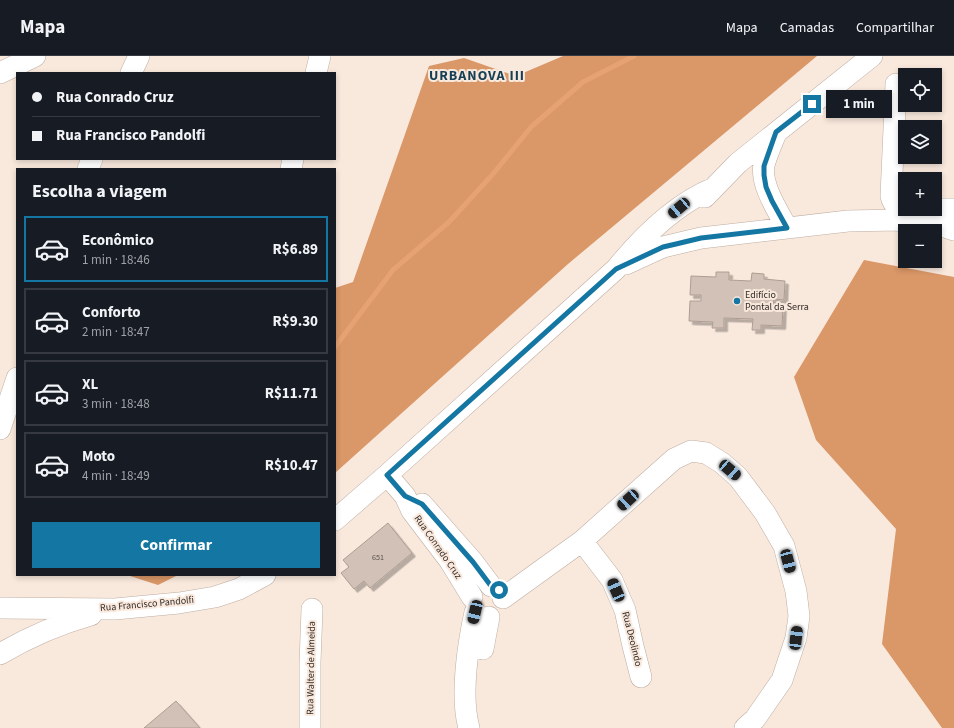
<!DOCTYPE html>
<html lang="pt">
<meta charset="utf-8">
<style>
:root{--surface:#171b24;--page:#242831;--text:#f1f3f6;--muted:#9ea1a6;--line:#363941;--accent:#1476a2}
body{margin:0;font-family:"Source Sans 3",sans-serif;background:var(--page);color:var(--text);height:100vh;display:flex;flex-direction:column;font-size:15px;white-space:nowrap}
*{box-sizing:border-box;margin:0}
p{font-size:13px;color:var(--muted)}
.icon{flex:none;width:22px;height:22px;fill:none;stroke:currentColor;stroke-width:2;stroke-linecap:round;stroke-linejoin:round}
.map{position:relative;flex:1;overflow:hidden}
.sheet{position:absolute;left:16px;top:112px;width:320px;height:408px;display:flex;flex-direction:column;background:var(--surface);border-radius:0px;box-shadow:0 2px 6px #0003}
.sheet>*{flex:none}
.top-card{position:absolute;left:16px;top:16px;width:320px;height:88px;border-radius:0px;box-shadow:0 2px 6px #0003;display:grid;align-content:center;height:88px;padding:0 16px;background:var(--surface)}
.buttons{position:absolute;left:898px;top:12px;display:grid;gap:8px}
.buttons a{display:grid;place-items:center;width:44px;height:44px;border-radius:0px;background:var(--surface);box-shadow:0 2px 6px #0003;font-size:20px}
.end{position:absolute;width:18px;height:18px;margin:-9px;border:5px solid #1476a2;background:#fff;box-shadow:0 0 0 2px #fff}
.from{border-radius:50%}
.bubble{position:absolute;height:28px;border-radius:0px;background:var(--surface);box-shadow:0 2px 6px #0003;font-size:13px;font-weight:700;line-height:28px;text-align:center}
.car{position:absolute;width:12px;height:24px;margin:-12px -6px;border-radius:5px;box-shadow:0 0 3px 1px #0007;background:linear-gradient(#222 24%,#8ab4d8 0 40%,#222 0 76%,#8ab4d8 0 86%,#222 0)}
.top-card b{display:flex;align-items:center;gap:14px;height:38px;font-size:15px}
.top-card b+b{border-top:1px solid var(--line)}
.top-card i{width:10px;height:10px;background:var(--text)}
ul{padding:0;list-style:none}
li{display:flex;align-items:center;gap:12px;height:66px;margin:0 8px 6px;padding:0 8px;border:2px solid var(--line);border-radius:0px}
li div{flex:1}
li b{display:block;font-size:15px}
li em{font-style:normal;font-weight:700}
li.selected{border-color:var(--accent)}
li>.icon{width:36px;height:36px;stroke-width:1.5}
h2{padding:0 16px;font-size:18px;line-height:48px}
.primary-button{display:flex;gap:8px;margin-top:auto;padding:8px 16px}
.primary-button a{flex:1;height:46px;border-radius:0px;background:var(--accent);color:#fff;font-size:16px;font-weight:700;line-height:46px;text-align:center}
header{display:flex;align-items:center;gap:24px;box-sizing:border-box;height:56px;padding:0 20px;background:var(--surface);border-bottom:1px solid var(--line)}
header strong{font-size:19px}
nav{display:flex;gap:22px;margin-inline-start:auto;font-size:14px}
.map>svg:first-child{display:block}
</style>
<header>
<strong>Mapa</strong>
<nav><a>Mapa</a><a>Camadas</a><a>Compartilhar</a></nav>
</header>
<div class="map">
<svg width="954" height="672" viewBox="0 0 954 672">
<defs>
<filter id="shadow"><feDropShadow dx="3.5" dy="3.5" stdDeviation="0" flood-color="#0004"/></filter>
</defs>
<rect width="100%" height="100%" fill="#f9e8dc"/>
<path fill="#da9767" d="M563 0H817L568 208 335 417V232L353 226 429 10 464 2 516 20Z
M864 204 954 221V672H942L882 588 896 473 816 384 794 321Z
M127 519H178L158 529Z"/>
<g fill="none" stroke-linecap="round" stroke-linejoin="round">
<path stroke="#e6a272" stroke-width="5" d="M335 291 393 214 449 166 493 118 531 71 583 26 634 0"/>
</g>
<path fill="#d2c1b6" stroke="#ad9d92" filter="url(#shadow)" d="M716 216H729V224L751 225 752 217 764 218V223L785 225 784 244 774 243 773 250H783L782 270 761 269V274H752L753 263 724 262V272H712L713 266 689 265 690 245H701V239H690L691 220 716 221Z
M388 467 412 497 370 532 364 525 354 533 341 517 349 511 343 504Z
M176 645 200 672H144Z"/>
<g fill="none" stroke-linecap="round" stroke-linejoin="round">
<g stroke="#beaea3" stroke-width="22">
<path id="minor" d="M0 17 35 0
M131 17 139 0
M316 17 320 0
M896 28 891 140C893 148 897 152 905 152
M776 77C772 87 767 98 764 109 760 128 778 155 787 172
M88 113 92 103
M291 113 293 103
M705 141 738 107 872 0
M935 153H954
M626 208 663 191 701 182 848 165 896 164 945 171 954 174
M0 373 17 322
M387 419 405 440 412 455 450 505 472 541
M422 448 473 506 491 530
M335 464 387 419 616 213C642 181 675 148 714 132
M582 485 612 524 625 554 633 590 641 621
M503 542 582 485 674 403 691 395 706 397 722 407 738 421 765 457 784 490 796 535 799 560 796 582 782 624 755 663 745 672
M0 552 115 553 179 547 215 541 239 533 265 519
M483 593 489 561
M0 598C29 581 59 568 91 559
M310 672V607L312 553
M469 672C460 640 468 588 475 556"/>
</g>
<use href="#minor" stroke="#fff" stroke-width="21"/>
</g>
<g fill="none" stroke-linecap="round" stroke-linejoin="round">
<path stroke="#1476a2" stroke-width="5" d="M499 534 491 530 473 506 422 448 405 440 387 419 616 213 663 191 676 188 701 182 787 172 772 145 766 131 764 119V110L776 76 812 48"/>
</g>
<circle fill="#1476a2" stroke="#f9e8dc" stroke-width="1.5" cx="737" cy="245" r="4"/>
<g text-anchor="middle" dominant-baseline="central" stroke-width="4" stroke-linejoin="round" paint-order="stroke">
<g font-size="8" fill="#5a504b">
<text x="378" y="501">651</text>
</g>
<g font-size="10" fill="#322b27" stroke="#f9e8dc" text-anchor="start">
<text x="745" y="239">Edifício<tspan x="745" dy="12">Pontal da Serra</tspan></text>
</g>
<g font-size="10" fill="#322b27" stroke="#f9e8dc">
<text transform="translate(438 491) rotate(55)">Rua Conrado Cruz</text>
<text transform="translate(147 548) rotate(-5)">Rua Francisco Pandolfi</text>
<text transform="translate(632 583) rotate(76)">Rua Deolindo</text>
<text transform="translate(311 612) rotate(-89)">Rua Walter de Almeida</text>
</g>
<g font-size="14" font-weight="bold" letter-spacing="1" fill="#153f55" stroke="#f9e8dc">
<text x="477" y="20">URBANOVA III</text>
</g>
</g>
</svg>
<div class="buttons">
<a><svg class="icon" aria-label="locate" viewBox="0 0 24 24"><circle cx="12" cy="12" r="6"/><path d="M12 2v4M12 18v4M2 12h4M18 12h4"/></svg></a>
<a><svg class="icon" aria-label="layers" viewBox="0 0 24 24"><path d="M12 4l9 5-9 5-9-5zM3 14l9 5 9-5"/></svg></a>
<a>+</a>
<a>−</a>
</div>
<i class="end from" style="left:499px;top:534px"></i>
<i class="end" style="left:812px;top:48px"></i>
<div class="bubble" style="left:826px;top:34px;width:66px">1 min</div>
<i class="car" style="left:679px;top:152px;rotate:230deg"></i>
<i class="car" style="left:730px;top:414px;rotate:131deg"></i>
<i class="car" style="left:628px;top:444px;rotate:228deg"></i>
<i class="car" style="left:788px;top:505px;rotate:165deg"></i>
<i class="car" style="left:616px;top:534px;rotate:337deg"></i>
<i class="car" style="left:475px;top:556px;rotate:193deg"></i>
<i class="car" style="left:796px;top:582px;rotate:7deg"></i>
<div class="top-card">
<b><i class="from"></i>Rua Conrado Cruz</b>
<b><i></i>Rua Francisco Pandolfi</b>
</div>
<section class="sheet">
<h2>Escolha a viagem</h2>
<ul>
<li class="selected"><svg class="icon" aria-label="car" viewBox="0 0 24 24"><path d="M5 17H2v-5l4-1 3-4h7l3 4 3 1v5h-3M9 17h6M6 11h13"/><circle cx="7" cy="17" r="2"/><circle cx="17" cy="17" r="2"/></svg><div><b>Econômico</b><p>1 min · 18:46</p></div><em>R$6.89</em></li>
<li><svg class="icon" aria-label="car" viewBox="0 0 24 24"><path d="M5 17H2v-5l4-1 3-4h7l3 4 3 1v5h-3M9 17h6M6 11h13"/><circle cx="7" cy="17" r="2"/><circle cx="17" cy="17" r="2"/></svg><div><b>Conforto</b><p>2 min · 18:47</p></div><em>R$9.30</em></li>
<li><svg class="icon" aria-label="car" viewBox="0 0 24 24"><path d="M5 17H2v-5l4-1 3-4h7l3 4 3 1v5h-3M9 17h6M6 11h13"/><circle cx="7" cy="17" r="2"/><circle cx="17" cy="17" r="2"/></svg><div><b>XL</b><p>3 min · 18:48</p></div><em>R$11.71</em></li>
<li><svg class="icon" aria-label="car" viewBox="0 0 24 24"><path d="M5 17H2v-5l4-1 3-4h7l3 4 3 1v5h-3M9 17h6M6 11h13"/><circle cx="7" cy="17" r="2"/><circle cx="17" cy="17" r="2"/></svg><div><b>Moto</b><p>4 min · 18:49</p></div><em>R$10.47</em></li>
</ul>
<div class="primary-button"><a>Confirmar</a></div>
</section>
</div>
